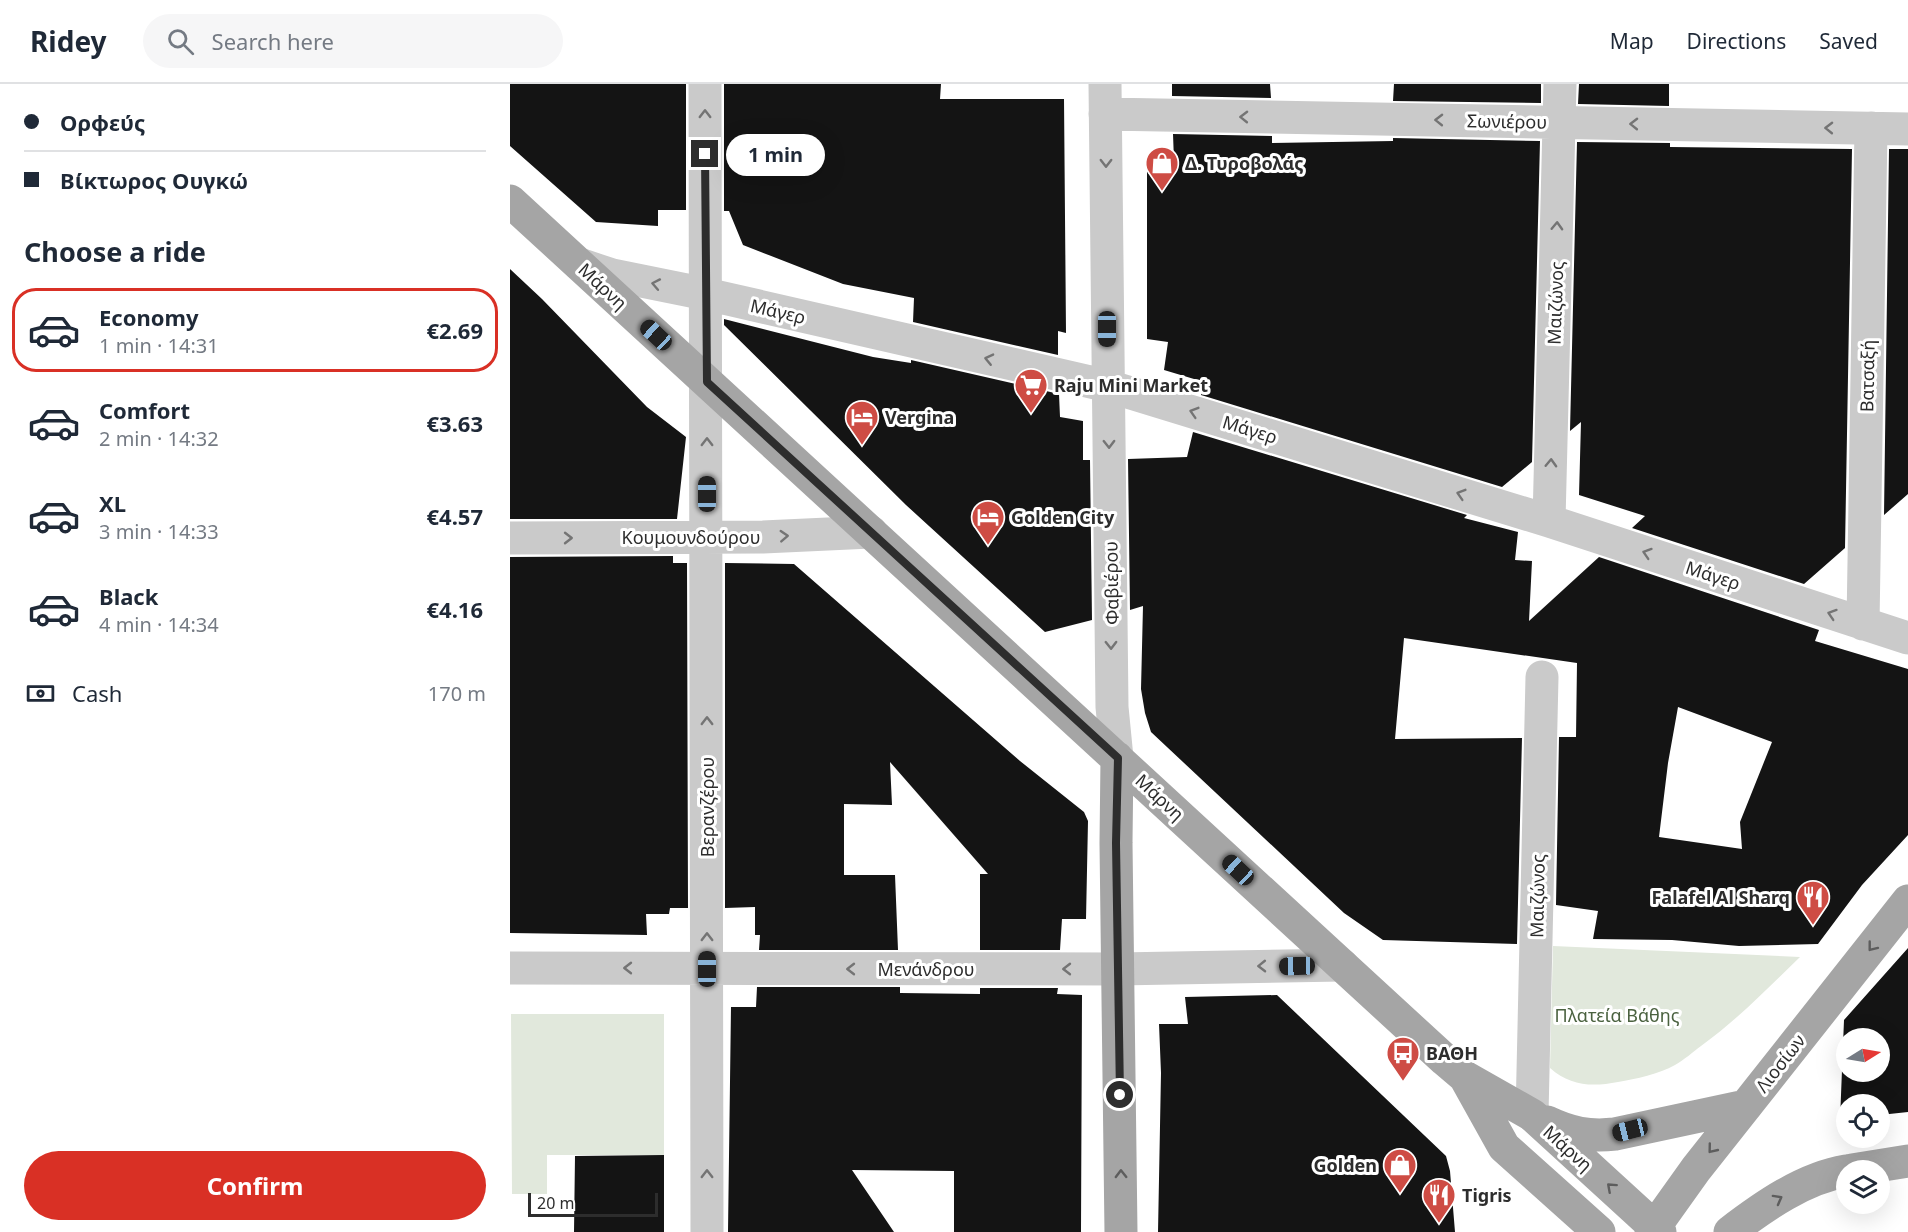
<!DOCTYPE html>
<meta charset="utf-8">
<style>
:root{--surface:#fff;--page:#f6f6f7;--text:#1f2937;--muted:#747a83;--line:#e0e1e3;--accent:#d93025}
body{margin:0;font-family:"Noto Sans",sans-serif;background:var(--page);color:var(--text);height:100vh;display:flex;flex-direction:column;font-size:22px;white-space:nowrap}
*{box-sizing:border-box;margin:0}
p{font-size:20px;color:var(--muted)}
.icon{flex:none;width:33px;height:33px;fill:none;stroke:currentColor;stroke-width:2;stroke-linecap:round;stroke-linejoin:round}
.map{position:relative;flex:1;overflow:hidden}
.panel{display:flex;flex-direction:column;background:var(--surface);width:510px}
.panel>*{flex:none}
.top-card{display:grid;align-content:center;height:132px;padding:0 24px;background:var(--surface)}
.needle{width:39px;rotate:79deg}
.buttons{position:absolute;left:1326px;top:944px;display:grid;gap:12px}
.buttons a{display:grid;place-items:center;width:54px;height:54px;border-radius:50%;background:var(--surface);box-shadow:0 6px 24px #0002;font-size:30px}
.scale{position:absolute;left:18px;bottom:15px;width:130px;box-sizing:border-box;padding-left:6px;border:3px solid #2d2d2d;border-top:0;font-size:16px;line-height:21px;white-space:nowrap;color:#2d2d2d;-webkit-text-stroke:4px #fff;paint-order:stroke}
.end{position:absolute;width:27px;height:27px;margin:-14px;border:8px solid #2d2d2d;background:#fff;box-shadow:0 0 0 3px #fff}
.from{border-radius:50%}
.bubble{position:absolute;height:42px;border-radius:21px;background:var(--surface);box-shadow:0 6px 24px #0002;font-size:20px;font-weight:700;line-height:42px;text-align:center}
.car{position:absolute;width:18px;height:36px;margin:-18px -9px;border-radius:8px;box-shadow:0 0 4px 2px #0007;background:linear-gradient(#222 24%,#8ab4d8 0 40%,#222 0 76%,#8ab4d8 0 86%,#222 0)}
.top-card b{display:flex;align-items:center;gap:21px;height:57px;font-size:22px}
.top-card b+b{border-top:2px solid var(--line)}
.top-card i{width:15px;height:15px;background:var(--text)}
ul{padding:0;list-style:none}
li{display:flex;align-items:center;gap:18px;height:84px;margin:0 12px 9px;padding:0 12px;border:3px solid transparent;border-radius:24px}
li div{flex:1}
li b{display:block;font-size:22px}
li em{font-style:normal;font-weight:700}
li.active{border-color:var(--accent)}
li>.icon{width:54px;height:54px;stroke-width:1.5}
h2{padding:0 24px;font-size:27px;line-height:72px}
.pay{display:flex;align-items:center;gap:15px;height:66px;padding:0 24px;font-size:22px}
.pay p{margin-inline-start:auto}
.cta{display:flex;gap:12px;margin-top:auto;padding:12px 24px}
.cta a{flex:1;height:69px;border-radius:36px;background:var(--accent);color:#fff;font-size:24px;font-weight:700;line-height:69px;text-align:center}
header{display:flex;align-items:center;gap:36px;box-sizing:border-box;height:84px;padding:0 30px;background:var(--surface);border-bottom:2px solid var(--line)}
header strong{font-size:28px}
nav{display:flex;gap:33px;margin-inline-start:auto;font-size:21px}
.search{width:420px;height:54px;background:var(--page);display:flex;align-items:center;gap:15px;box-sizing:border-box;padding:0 21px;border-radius:33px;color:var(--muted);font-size:22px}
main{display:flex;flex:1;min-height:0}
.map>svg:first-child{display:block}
</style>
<header>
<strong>Ridey</strong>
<div class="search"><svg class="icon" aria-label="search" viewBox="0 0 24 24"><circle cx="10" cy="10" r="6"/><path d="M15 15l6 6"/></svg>Search here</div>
<nav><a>Map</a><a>Directions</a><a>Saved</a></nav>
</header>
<main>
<section class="panel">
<div class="top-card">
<b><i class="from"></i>Ορφεύς</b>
<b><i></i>Βίκτωρος Ουγκώ</b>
</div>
<h2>Choose a ride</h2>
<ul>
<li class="active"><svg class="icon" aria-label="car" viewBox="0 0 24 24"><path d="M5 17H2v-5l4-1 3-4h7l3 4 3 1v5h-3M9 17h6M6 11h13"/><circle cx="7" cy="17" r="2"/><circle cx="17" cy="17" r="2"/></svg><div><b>Economy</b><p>1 min · 14:31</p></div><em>€2.69</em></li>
<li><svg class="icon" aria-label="car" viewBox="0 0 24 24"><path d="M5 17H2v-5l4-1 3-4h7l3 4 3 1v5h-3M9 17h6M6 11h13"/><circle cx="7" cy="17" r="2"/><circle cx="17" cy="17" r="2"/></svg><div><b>Comfort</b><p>2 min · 14:32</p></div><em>€3.63</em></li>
<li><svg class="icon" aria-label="car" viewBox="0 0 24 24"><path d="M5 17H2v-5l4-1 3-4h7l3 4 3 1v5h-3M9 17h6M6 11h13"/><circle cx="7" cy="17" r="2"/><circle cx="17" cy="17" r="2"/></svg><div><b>XL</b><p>3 min · 14:33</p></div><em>€4.57</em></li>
<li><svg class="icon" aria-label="car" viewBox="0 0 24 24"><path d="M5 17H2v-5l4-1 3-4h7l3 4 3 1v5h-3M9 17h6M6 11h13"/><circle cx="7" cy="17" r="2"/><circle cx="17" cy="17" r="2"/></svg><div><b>Black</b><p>4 min · 14:34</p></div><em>€4.16</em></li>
</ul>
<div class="pay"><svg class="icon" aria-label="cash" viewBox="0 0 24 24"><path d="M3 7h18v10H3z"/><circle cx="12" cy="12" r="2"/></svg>Cash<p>170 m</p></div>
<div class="cta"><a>Confirm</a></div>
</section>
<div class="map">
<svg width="1398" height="1148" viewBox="0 0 1398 1148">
<rect width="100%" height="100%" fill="#fff"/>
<path fill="#e1e8dc" d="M1043 862 1290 873C1258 904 1227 936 1191 962 1183 968 1174 976 1165 981 1149 990 1126 995 1108 998 1082 1003 1060 1002 1040 984Z
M1 930H154V1071H37V1110H2Z"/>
<path fill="#141414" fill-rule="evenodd" d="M0 0H176V126H148V142L86 138 0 62Z
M214 0H431L430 15H554L556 249 548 247V271L403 238 404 214 333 200 233 161 219 127H214Z
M662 0H760L761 14 662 12Z
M884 0H1031V19L883 17Z
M1069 0H1159V22L1068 20Z
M663 50 762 52V59L883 57V54L1030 57 1022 378 992 403 691 311 694 298 654 286 658 258 637 255V77H664Z
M1067 58 1160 59V63L1342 65 1335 464 1294 500 1122 444 1135 432 1069 411 1071 338 1060 347Z
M1379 65H1398V410L1374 431Z
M0 185 32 215 137 323 176 353 167 435H0Z
M214 235 363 273 401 279V276L549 310 550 333 573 337V376H580L582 536 535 548 396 421 214 241Z
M683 348 957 431 954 434 1008 448 1005 476 1022 477 1019 537 1089 473 1309 546 1305 557 1398 585V751L1352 801 1308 860 1229 862 1162 856 1083 855 1088 827 1046 821 1049 653H1066L1067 579 894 554 885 655 1012 654 1007 860 873 856 834 829 641 648 635 629 631 605 633 522 620 526 618 375 677 373ZM1168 623 1262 658 1230 738 1232 765 1149 753 1158 679Z
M163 472V479H177L178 824H160L159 830H136L137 851 0 849V473Z
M215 479 284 480 510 677 574 728 578 737 576 835H552L550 866H470V790H478L380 678 382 721 334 720V791H385L388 866H249L250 851H245V823L215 824Z
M1398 864V1028L1370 1031V1020H1336V1035L1330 1036 1334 936ZM1336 954H1370V987H1336Z
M247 903H390V909L470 910V904H548L547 910 572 911 571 1148H444V1087L342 1086 384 1148H218L221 923H246Z
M767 911 936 1072 940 1087 945 1148H648L651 989 649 940H678L675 913Z
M154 1071V1148H64L65 1072Z"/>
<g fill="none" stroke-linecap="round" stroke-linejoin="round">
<path stroke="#cacaca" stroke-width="33" d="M195 0 197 1148
M595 0 602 623 607 674
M595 30 1398 45
M69 180 102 191 196 210 598 302 1039 437 1398 554
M1039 437 1050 0
M0 454 253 453 361 448
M1353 540 1361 44
M0 884 608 885 832 881
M1022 1031 1032 593"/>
<path stroke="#a5a5a5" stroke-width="33" d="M0 117 935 976 955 993 1022 1031 1150 1148
M607 674 606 759 611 1148
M955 993 994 1063 1089 1148
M1037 1038C1060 1049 1079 1053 1105 1050L1236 1022
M1342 1086 1398 1077
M1141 1148 1186 1085 1398 817
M1220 1148C1254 1122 1294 1094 1336 1087"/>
</g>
<defs><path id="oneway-chevron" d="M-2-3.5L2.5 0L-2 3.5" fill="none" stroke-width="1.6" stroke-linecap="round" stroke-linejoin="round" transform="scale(1.5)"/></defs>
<g stroke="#747474">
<use href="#oneway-chevron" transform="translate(195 30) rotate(-90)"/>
<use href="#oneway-chevron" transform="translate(734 33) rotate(-179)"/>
<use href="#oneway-chevron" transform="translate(929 36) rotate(-179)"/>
<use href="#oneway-chevron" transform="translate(1124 40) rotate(-179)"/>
<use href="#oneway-chevron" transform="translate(1319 44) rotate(-179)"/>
<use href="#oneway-chevron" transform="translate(596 79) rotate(90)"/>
<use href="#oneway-chevron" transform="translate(1047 142) rotate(-88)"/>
<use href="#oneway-chevron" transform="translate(146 200) rotate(-169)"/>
<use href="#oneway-chevron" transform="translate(479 275) rotate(-167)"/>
<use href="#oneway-chevron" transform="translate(684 328) rotate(-163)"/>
<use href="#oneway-chevron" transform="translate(197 358) rotate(-90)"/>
<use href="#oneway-chevron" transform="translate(599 360) rotate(89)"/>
<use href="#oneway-chevron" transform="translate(1041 379) rotate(-88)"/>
<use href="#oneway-chevron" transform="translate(951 410) rotate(-163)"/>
<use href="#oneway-chevron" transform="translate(274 452) rotate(-3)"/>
<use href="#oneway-chevron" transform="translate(58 454)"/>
<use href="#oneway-chevron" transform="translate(1137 469) rotate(-162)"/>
<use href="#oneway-chevron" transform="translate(1322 530) rotate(-162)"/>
<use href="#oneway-chevron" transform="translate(601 561) rotate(89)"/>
<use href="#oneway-chevron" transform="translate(197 637) rotate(-90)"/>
<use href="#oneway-chevron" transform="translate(197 853) rotate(-90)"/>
<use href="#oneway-chevron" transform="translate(752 882) rotate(179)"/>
<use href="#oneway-chevron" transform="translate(118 884) rotate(-180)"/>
<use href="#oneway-chevron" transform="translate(341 885) rotate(180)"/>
<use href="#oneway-chevron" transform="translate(557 885) rotate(180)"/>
<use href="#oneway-chevron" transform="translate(197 1090) rotate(-90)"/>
</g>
<g stroke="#5d5d5d">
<use href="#oneway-chevron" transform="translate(1362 863) rotate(128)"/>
<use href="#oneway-chevron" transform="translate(1202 1065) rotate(129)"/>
<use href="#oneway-chevron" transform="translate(611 1090) rotate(-91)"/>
<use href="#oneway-chevron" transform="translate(1101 1103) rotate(-138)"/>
<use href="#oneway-chevron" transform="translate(1268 1115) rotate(-29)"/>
</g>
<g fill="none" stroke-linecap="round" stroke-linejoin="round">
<path stroke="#2d2d2d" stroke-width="8" d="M195 70 197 298 608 674 606 759 610 1011"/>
</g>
<defs>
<g id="shop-pin" transform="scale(1.725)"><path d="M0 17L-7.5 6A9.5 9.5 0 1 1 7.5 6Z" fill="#ce4c44" stroke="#fff"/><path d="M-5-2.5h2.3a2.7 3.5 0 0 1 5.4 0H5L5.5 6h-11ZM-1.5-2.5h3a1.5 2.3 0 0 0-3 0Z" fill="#fff"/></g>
<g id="supermarket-pin" transform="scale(1.725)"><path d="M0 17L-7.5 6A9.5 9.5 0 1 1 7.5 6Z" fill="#ce4c44" stroke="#fff"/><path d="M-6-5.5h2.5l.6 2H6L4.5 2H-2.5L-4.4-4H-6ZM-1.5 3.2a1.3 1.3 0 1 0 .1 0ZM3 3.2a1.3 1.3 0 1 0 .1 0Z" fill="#fff"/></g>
<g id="hotel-pin" transform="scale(1.725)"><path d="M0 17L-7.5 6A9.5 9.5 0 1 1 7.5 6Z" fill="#ce4c44" stroke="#fff"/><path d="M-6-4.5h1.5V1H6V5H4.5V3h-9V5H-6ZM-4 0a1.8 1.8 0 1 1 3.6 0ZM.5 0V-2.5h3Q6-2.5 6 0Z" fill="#fff"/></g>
<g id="restaurant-pin" transform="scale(1.725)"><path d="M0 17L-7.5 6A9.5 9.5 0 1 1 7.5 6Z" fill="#ce4c44" stroke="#fff"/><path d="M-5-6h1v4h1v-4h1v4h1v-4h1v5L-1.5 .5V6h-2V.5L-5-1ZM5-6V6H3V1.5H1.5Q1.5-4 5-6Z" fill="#fff"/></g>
<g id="bus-pin" transform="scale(1.725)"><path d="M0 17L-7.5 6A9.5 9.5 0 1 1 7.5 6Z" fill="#ce4c44" stroke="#fff"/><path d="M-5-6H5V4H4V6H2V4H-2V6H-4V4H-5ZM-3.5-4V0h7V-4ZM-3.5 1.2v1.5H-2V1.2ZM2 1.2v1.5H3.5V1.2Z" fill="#fff"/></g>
</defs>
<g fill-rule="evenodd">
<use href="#shop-pin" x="652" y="79"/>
<use href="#supermarket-pin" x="521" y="301"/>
<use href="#hotel-pin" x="352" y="333"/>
<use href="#hotel-pin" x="478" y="433"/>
<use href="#restaurant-pin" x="1303" y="813"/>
<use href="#bus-pin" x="893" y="969"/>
<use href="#shop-pin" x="890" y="1081"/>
<use href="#restaurant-pin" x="929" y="1111"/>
</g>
<g text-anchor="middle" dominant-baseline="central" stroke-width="6" stroke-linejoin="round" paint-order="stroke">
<g font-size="18" fill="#2d2d2d" stroke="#fff">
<text transform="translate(997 37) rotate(1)">Σωνιέρου</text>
<text transform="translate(93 202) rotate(43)">Μάρνη</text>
<text transform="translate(1045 219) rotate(-88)">Μαιζώνος</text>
<text transform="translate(268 227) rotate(13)">Μάγερ</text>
<text transform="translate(1357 292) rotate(-89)">Βατσαξή</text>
<text transform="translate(740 345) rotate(17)">Μάγερ</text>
<text x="181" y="453">Κουμουνδούρου</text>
<text transform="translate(1203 491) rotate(18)">Μάγερ</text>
<text transform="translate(601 499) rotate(-91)">Φαβιέρου</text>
<text transform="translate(650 713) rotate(43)">Μάρνη</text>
<text transform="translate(197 723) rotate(-90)">Βερανζέρου</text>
<text transform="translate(1027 812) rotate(-89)">Μαιζώνος</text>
<text x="416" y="885">Μενάνδρου</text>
<text transform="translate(1270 979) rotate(-52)">Λιοσίων</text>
<text transform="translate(1058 1064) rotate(42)">Μάρνη</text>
</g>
<g font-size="18" font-weight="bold" fill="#2d2d2d" stroke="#fff" text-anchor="start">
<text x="675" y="79">Δ. Τυροβολάς</text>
<text x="544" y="301">Raju Mini Market</text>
<text x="375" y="333">Vergina</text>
<text x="501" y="433">Golden City</text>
<text x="1280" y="813" text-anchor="end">Falafel Al Sharq</text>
<text x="916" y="969">ΒΑΘΗ</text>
<text x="867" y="1081" text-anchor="end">Golden</text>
<text x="952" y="1111">Tigris</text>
</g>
<g font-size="18" fill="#4b6240" stroke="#fff">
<text x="1107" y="931">Πλατεία Βάθης</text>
</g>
</g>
</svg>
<div class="buttons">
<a><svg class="needle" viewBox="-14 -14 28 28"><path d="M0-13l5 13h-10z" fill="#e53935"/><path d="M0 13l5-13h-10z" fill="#747a83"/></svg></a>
<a><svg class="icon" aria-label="locate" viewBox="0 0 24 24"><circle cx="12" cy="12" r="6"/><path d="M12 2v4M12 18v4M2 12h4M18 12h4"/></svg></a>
<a><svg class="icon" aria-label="layers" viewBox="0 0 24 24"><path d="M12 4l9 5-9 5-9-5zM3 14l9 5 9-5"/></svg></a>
</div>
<div class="scale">20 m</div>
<i class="end from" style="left:610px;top:1011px"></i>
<i class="end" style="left:195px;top:70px"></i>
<div class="bubble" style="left:216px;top:50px;width:99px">1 min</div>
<i class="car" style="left:597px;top:245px;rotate:180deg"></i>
<i class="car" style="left:146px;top:251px;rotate:313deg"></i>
<i class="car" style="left:197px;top:410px;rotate:0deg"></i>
<i class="car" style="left:728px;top:786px;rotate:313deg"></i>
<i class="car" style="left:787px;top:882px;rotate:269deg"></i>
<i class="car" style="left:197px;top:885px;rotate:0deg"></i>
<i class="car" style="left:1120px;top:1046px;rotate:256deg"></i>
</div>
</main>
